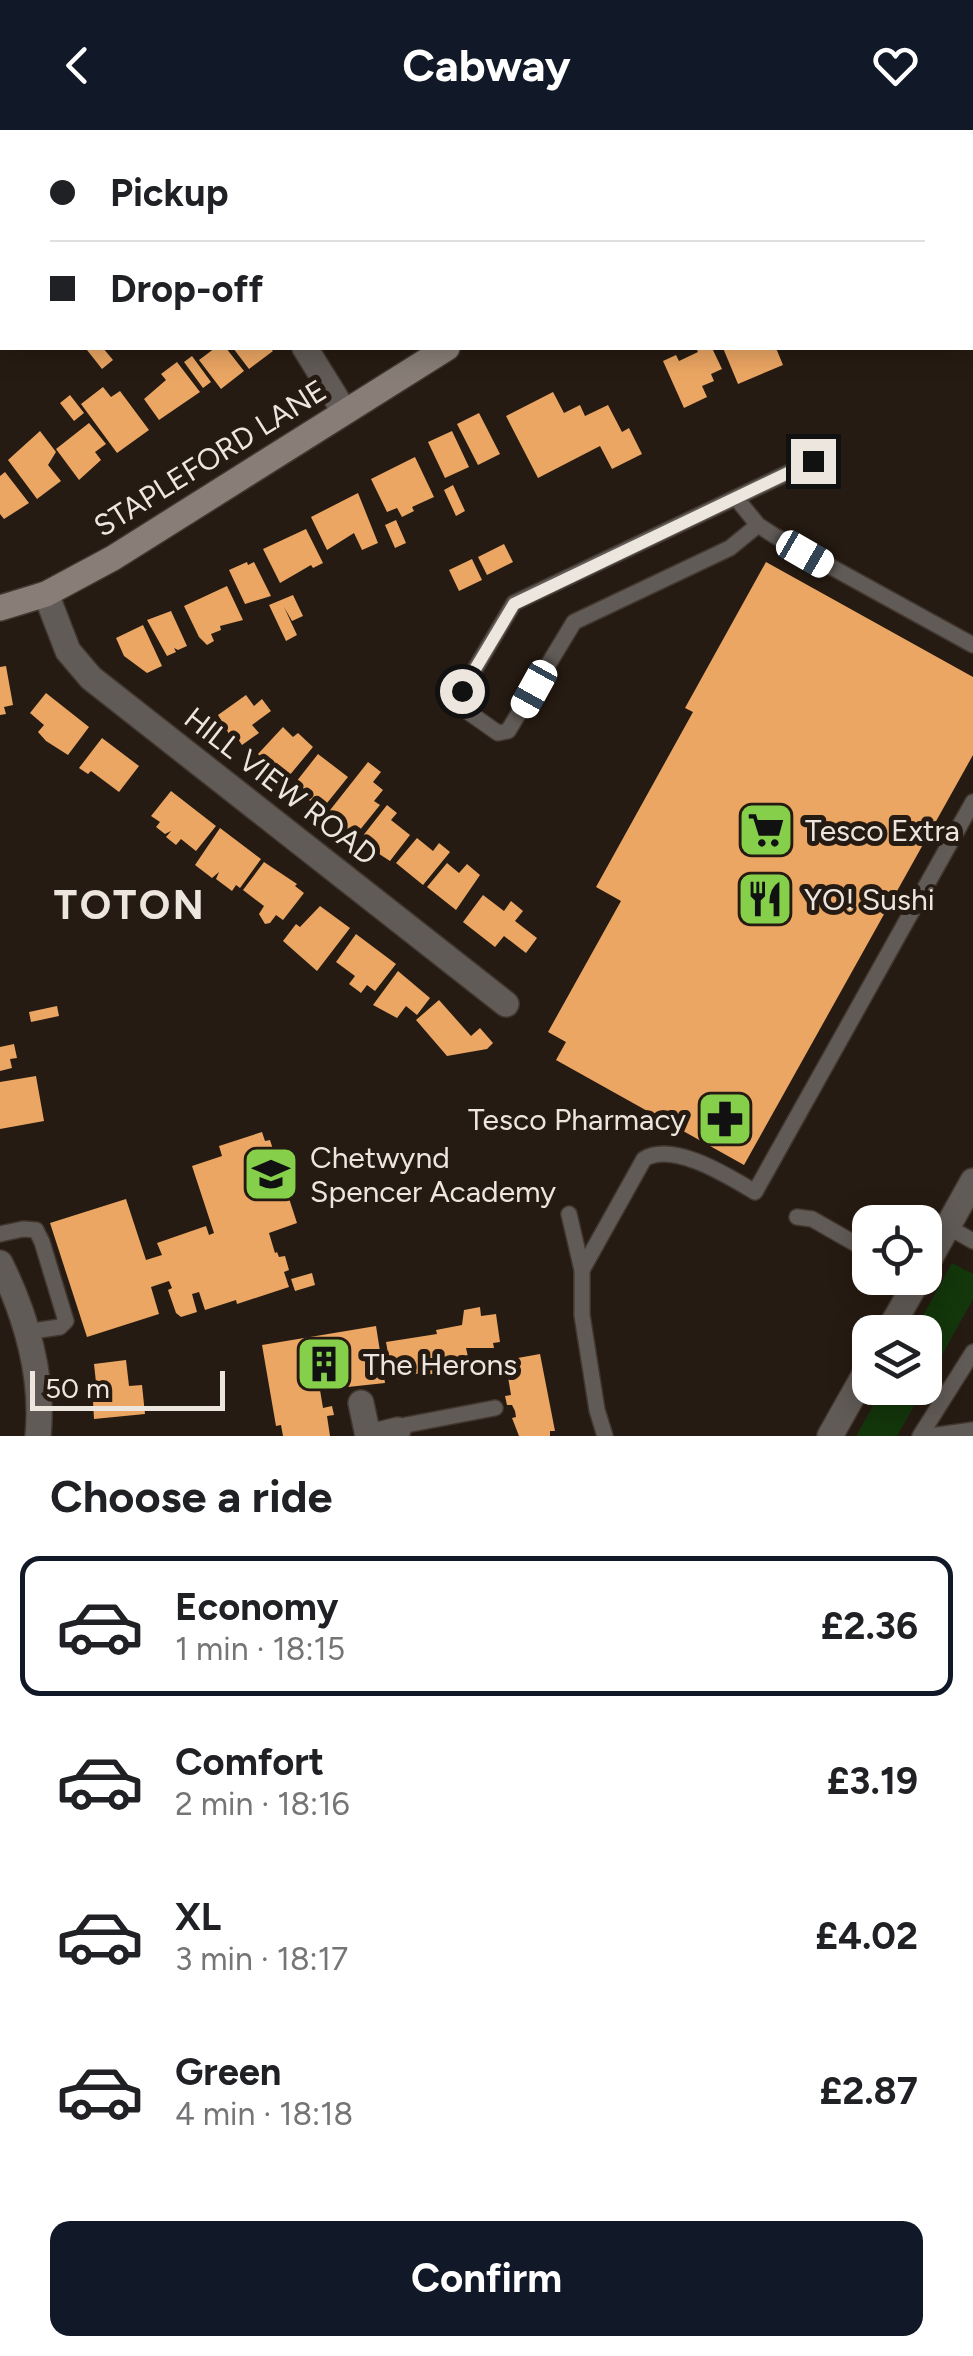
<!DOCTYPE html>
<meta charset="utf-8">
<style>
:root{--surface:#fff;--page:#f6f6f6;--text:#202124;--muted:#757577;--line:#e0e0e0;--accent:#111827}
body{margin:0;font-family:Figtree,sans-serif;background:var(--page);color:var(--text);height:100vh;display:flex;flex-direction:column;font-size:38px;white-space:nowrap}
*{box-sizing:border-box;margin:0}
p{font-size:32px;color:var(--muted)}
.icon{flex:none;width:55px;height:55px;fill:none;stroke:currentColor;stroke-width:2;stroke-linecap:round;stroke-linejoin:round}
.map{position:relative;height:1306px;overflow:hidden}
.drawer{display:flex;flex-direction:column;background:var(--surface);flex:1}
.drawer>*{flex:none}
.guide{position:absolute;left:0px;top:0px;width:975px;height:220px;box-shadow:0 5px 25px #0003;display:grid;align-content:center;height:220px;padding:0 50px;background:var(--surface)}
.tools{position:absolute;left:852px;top:1075px;display:grid;gap:20px}
.tools a{display:grid;place-items:center;width:90px;height:90px;border-radius:20px;background:var(--surface);box-shadow:0 5px 25px #0003;font-size:50px}
.scale{position:absolute;left:30px;bottom:25px;width:195px;box-sizing:border-box;padding-left:10px;border:5px solid #ede6df;border-top:0;font-size:28px;line-height:35px;white-space:nowrap;color:#ede6df;-webkit-text-stroke:8px #261b12;paint-order:stroke}
.end{position:absolute;width:45px;height:45px;margin:-22px;border:12px solid #ede6df;background:#111;box-shadow:0 0 0 5px #111}
.from{border-radius:50%}
.car{position:absolute;width:30px;height:60px;margin:-30px -15px;border-radius:12px;box-shadow:0 0 8px 2px #0007;background:linear-gradient(#fff 24%,#345 0 40%,#fff 0 76%,#345 0 86%,#fff 0)}
.guide b{display:flex;align-items:center;gap:35px;height:95px;font-size:38px}
.guide b+b{border-top:2px solid var(--line)}
.guide i{width:25px;height:25px;background:var(--text)}
ul{padding:0;list-style:none}
li{display:flex;align-items:center;gap:30px;height:140px;margin:0 20px 15px;padding:0 30px;border:5px solid transparent;border-radius:20px}
li div{flex:1}
li b{display:block;font-size:38px}
li em{font-style:normal;font-weight:700}
li.on{border-color:var(--accent)}
li>.icon{width:90px;height:90px;stroke-width:1.5}
h2{padding:0 50px;font-size:45px;line-height:120px}
.primary-button{display:flex;gap:20px;margin-top:auto;padding:20px 50px}
.primary-button a{flex:1;height:115px;border-radius:20px;background:var(--accent);color:#fff;font-size:40px;font-weight:700;line-height:115px;text-align:center}
header{display:flex;justify-content:space-between;align-items:center;height:130px;padding:0 50px;background:var(--accent);color:#fff;font-size:45px;font-weight:700}
.map>svg:first-child{display:block}
</style>
<header><svg class="icon" aria-label="back" viewBox="0 0 24 24"><path d="M15 5l-7 7 7 7"/></svg>Cabway<svg class="icon" aria-label="heart" viewBox="0 0 24 24"><path d="M12 20l-8-8c-3-5 5-10 8-4 3-6 11-1 8 4z"/></svg></header>
<div class="map">
<svg width="973" height="1306" viewBox="0 0 973 1306">
<rect width="100%" height="100%" fill="#261b12"/>
<path fill="#13360b" d="M952 1133 973 1144V1169L925 1256V1202H914Z
M883 1258H924L897 1306H856Z"/>
<path fill="#eba663" d="M91 218H103L113 230 102 239 87 220Z
M215 218H226L244 241 221 259 199 230Z
M233 218H270L273 221 249 239Z
M696 218H712L722 239 711 244 714 251 702 256 707 267 684 278 663 231 676 225 679 231 698 222Z
M723 218H776L783 235 738 254Z
M192 226 211 252 203 258 184 232Z
M177 232 200 262 159 290 144 269 166 250 161 244Z
M103 257 111 267 120 261 149 300 117 323 81 274Z
M553 262 564 283 580 275 585 286 608 275 622 302 629 298 642 324 612 339 600 316 538 348 506 286Z
M70 265 84 283 74 291 60 273Z
M479 283 500 324 478 335 457 294Z
M89 293 106 314 95 322 101 330 79 350 56 319Z
M40 301 56 322 48 335 61 351 37 369 8 330Z
M452 301 469 337 445 348 428 312Z
M415 327 434 367 412 377 414 381 402 387 397 378 387 382 371 349Z
M5 342 29 373 4 389 0 384V346Z
M453 355 465 381 456 386 444 360Z
M358 363 378 413 362 420 354 403 327 420 311 387Z
M396 390 406 413 395 418 385 395Z
M306 399 323 433 313 438 311 435 280 453 263 419Z
M504 414 513 432 487 445 478 427Z
M472 429 482 450 459 461 449 440Z
M247 432 248 435 254 432 271 466 245 474 229 440Z
M766 432 973 547V625L744 1035 556 930 566 912 548 902 621 771 596 757 693 582 685 578Z
M227 456 243 490 220 496 221 500 211 504 214 511 207 515 199 507 184 476Z
M293 465 303 486 292 491 284 477 297 505 286 511 269 475Z
M171 481 187 516 178 520 174 518 176 522 167 526 147 490Z
M143 495 162 536 147 543 124 526 116 508Z
M6 536 13 575 4 577 6 584 0 585V537Z
M46 563 89 597 68 625 46 611 38 602 44 595 30 583Z
M246 565 254 576 262 569 271 581 252 595 259 603 242 615 236 606 232 609 218 585Z
M283 597 293 607 298 603 313 617 284 652 258 624Z
M102 608 139 636 119 662 91 641 88 644 79 638Z
M318 624 348 647 323 678 300 665 304 659 296 652Z
M368 632 381 642 373 652 383 660 374 671 380 675 355 706 327 684Z
M171 661 216 696 196 721 181 709 176 715 166 707 171 701 165 704 156 697 160 692 151 686Z
M387 675 397 683 391 690 410 705 390 731 367 716 370 713 362 707Z
M220 698 261 729 240 758 236 755 232 761 216 749 219 742 212 748 195 735Z
M417 708 433 721 439 713 450 722 423 755 396 733Z
M264 732 297 754 295 756 304 763 283 790 276 785 270 793 265 794 259 784 264 776 243 760Z
M447 733 459 743 467 734 480 745 456 780 427 757Z
M483 765 504 781 511 771 523 781 515 791 537 808 526 823 504 806 495 817 463 792Z
M320 776 350 798 317 841 283 811 296 794 300 797Z
M356 804 396 834 375 861 367 855 361 863 349 854 355 846 336 832Z
M398 841 430 868 417 885 406 876 397 888 373 875Z
M439 870 471 906 480 898 493 913 487 919 447 926 416 890Z
M57 876 59 886 31 892 29 882Z
M14 914 17 928 10 929 12 938 0 941V917Z
M36 946 44 991 0 999V952Z
M262 1002 265 1011 270 1010 297 1093 269 1103 275 1123 277 1122 279 1127 285 1126 289 1140 284 1142 289 1157 237 1174 236 1170 205 1180 199 1162 192 1164 197 1182 181 1187 176 1183 168 1160 172 1158 169 1151 151 1157 159 1184 87 1207 50 1093 126 1069 146 1130 162 1125 157 1113 206 1096 209 1105 214 1103 192 1036 222 1026 219 1016Z
M312 1143 315 1155 295 1161 291 1149Z
M480 1177 481 1186 496 1184 500 1212 493 1213 494 1218H466L469 1231 459 1233 460 1237 451 1239 450 1234 437 1240V1243L427 1245 426 1241 399 1249V1245L392 1246 386 1212 437 1204 436 1200 462 1195 464 1180Z
M376 1196 385 1253 320 1260 323 1278 332 1276 334 1285 327 1286 330 1306H283L281 1295 276 1296 262 1215Z
M540 1224 555 1301H550V1306H519L512 1288 516 1287 515 1281 512 1275H507L505 1266 511 1265 508 1247H503L502 1237 506 1236V1230Z
M126 1230 129 1256 142 1255 145 1284 94 1289 93 1271H98L94 1234Z"/>
<g fill="none" stroke-linecap="round" stroke-linejoin="round">
<g stroke="#42372f" stroke-width="18">
<path id="service" d="M736 368 758 395 775 406 973 515
M758 395 730 418 574 492 508 601 498 603 464 579 459 572 462 561 514 473 813 331
M569 1084 582 1140V1185L597 1280 605 1306
M797 1087 812 1089 870 1122
M948 1097 973 1111
M0 1104 23 1099 36 1100 42 1112 66 1191 60 1197 26 1202
M582 1140 644 1029C673 1011 728 1046 755 1062L973 672
M398 1300 406 1295 495 1278
M920 1306 973 1222
M930 1306 973 1300"/>
</g>
<g stroke="#42372f" stroke-width="28">
<path id="minor" d="M864 0V2
M305 218 344 281
M46 464 68 521 91 548 506 874
M0 1133C26 1185 44 1247 38 1306
M361 1273 368 1306
M374 1306 398 1300"/>
</g>
<g stroke="#42372f" stroke-width="28">
<path id="tertiary" d="M925 1137 973 1051
M888 1202 919 1148
M830 1306 870 1235"/>
</g>
<g stroke="#42372f" stroke-width="28">
<path id="secondary" d="M972 36H973
M0 478 46 464 113 428 447 218"/>
</g>
<use href="#service" stroke="#615b57" stroke-width="15"/>
<use href="#minor" stroke="#615b57" stroke-width="25"/>
<use href="#tertiary" stroke="#615b57" stroke-width="25"/>
<use href="#secondary" stroke="#887e77" stroke-width="25"/>
</g>
<g fill="none" stroke-linecap="round" stroke-linejoin="round">
<path stroke="#ede6df" stroke-width="12" d="M462 561 514 474 813 331"/>
</g>
<defs>
<g id="supermarket-square" transform="scale(2.875)"><rect x="-9" y="-9" width="18" height="18" rx="4" fill="#86cf4b" stroke="#261b12"/><path d="M-6-5.5h2.5l.6 2H6L4.5 2H-2.5L-4.4-4H-6ZM-1.5 3.2a1.3 1.3 0 1 0 .1 0ZM3 3.2a1.3 1.3 0 1 0 .1 0Z" fill="#111"/></g>
<g id="restaurant-square" transform="scale(2.875)"><rect x="-9" y="-9" width="18" height="18" rx="4" fill="#86cf4b" stroke="#261b12"/><path d="M-5-6h1v4h1v-4h1v4h1v-4h1v5L-1.5 .5V6h-2V.5L-5-1ZM5-6V6H3V1.5H1.5Q1.5-4 5-6Z" fill="#111"/></g>
<g id="pharmacy-square" transform="scale(2.875)"><rect x="-9" y="-9" width="18" height="18" rx="4" fill="#86cf4b" stroke="#261b12"/><path d="M-2-6h4v4h4v4h-4v4h-4v-4h-4v-4h4Z" fill="#111"/></g>
<g id="school-square" transform="scale(2.875)"><rect x="-9" y="-9" width="18" height="18" rx="4" fill="#86cf4b" stroke="#261b12"/><path d="M0-5L7-2L0 1L-7-2ZM-4 1L0 2.5L4 1V4Q0 6-4 4Z" fill="#111"/></g>
<g id="building-square" transform="scale(2.875)"><rect x="-9" y="-9" width="18" height="18" rx="4" fill="#86cf4b" stroke="#261b12"/><path d="M-4-6H4V6H1V3H-1V6H-4ZM-2.5-4.3h1.7v1.8h-1.7ZM.8-4.3h1.7v1.8H.8ZM-2.5-1h1.7V.8h-1.7ZM.8-1h1.7V.8H.8Z" fill="#111"/></g>
</defs>
<g fill-rule="evenodd">
<use href="#supermarket-square" x="766" y="700"/>
<use href="#restaurant-square" x="765" y="769"/>
<use href="#pharmacy-square" x="725" y="989"/>
<use href="#school-square" x="271" y="1044"/>
<use href="#building-square" x="324" y="1234"/>
</g>
<g text-anchor="middle" dominant-baseline="central" stroke-width="10" stroke-linejoin="round" paint-order="stroke">
<g font-size="30" fill="#ede6df" stroke="#261b12">
<text transform="translate(210 328) rotate(-32)">STAPLEFORD LANE</text>
<text transform="translate(281 656) rotate(38)">HILL VIEW ROAD</text>
</g>
<g font-size="30" fill="#ede6df" stroke="#261b12" text-anchor="start">
<text x="805" y="700">Tesco Extra</text>
<text x="804" y="769">YO! Sushi</text>
<text x="686" y="989" text-anchor="end">Tesco Pharmacy</text>
<text x="310" y="1027">Chetwynd<tspan x="310" dy="34">Spencer Academy</tspan></text>
<text x="363" y="1234">The Herons</text>
</g>
<g font-size="40" font-weight="bold" letter-spacing="2.5" fill="#ede6df" stroke="#261b12">
<text x="130" y="775">TOTON</text>
</g>
</g>
</svg>
<div class="tools">
<a><svg class="icon" aria-label="locate" viewBox="0 0 24 24"><circle cx="12" cy="12" r="6"/><path d="M12 2v4M12 18v4M2 12h4M18 12h4"/></svg></a>
<a><svg class="icon" aria-label="layers" viewBox="0 0 24 24"><path d="M12 4l9 5-9 5-9-5zM3 14l9 5 9-5"/></svg></a>
</div>
<div class="scale">50 m</div>
<i class="end from" style="left:462px;top:561px"></i>
<i class="end" style="left:813px;top:331px"></i>
<i class="car" style="left:805px;top:424px;rotate:120deg"></i>
<i class="car" style="left:534px;top:559px;rotate:209deg"></i>
<div class="guide">
<b><i class="from"></i>Pickup</b>
<b><i></i>Drop-off</b>
</div>
</div>
<section class="drawer">
<h2>Choose a ride</h2>
<ul>
<li class="on"><svg class="icon" aria-label="car" viewBox="0 0 24 24"><path d="M5 17H2v-5l4-1 3-4h7l3 4 3 1v5h-3M9 17h6M6 11h13"/><circle cx="7" cy="17" r="2"/><circle cx="17" cy="17" r="2"/></svg><div><b>Economy</b><p>1 min · 18:15</p></div><em>£2.36</em></li>
<li><svg class="icon" aria-label="car" viewBox="0 0 24 24"><path d="M5 17H2v-5l4-1 3-4h7l3 4 3 1v5h-3M9 17h6M6 11h13"/><circle cx="7" cy="17" r="2"/><circle cx="17" cy="17" r="2"/></svg><div><b>Comfort</b><p>2 min · 18:16</p></div><em>£3.19</em></li>
<li><svg class="icon" aria-label="car" viewBox="0 0 24 24"><path d="M5 17H2v-5l4-1 3-4h7l3 4 3 1v5h-3M9 17h6M6 11h13"/><circle cx="7" cy="17" r="2"/><circle cx="17" cy="17" r="2"/></svg><div><b>XL</b><p>3 min · 18:17</p></div><em>£4.02</em></li>
<li><svg class="icon" aria-label="car" viewBox="0 0 24 24"><path d="M5 17H2v-5l4-1 3-4h7l3 4 3 1v5h-3M9 17h6M6 11h13"/><circle cx="7" cy="17" r="2"/><circle cx="17" cy="17" r="2"/></svg><div><b>Green</b><p>4 min · 18:18</p></div><em>£2.87</em></li>
</ul>
<div class="primary-button"><a>Confirm</a></div>
</section>
